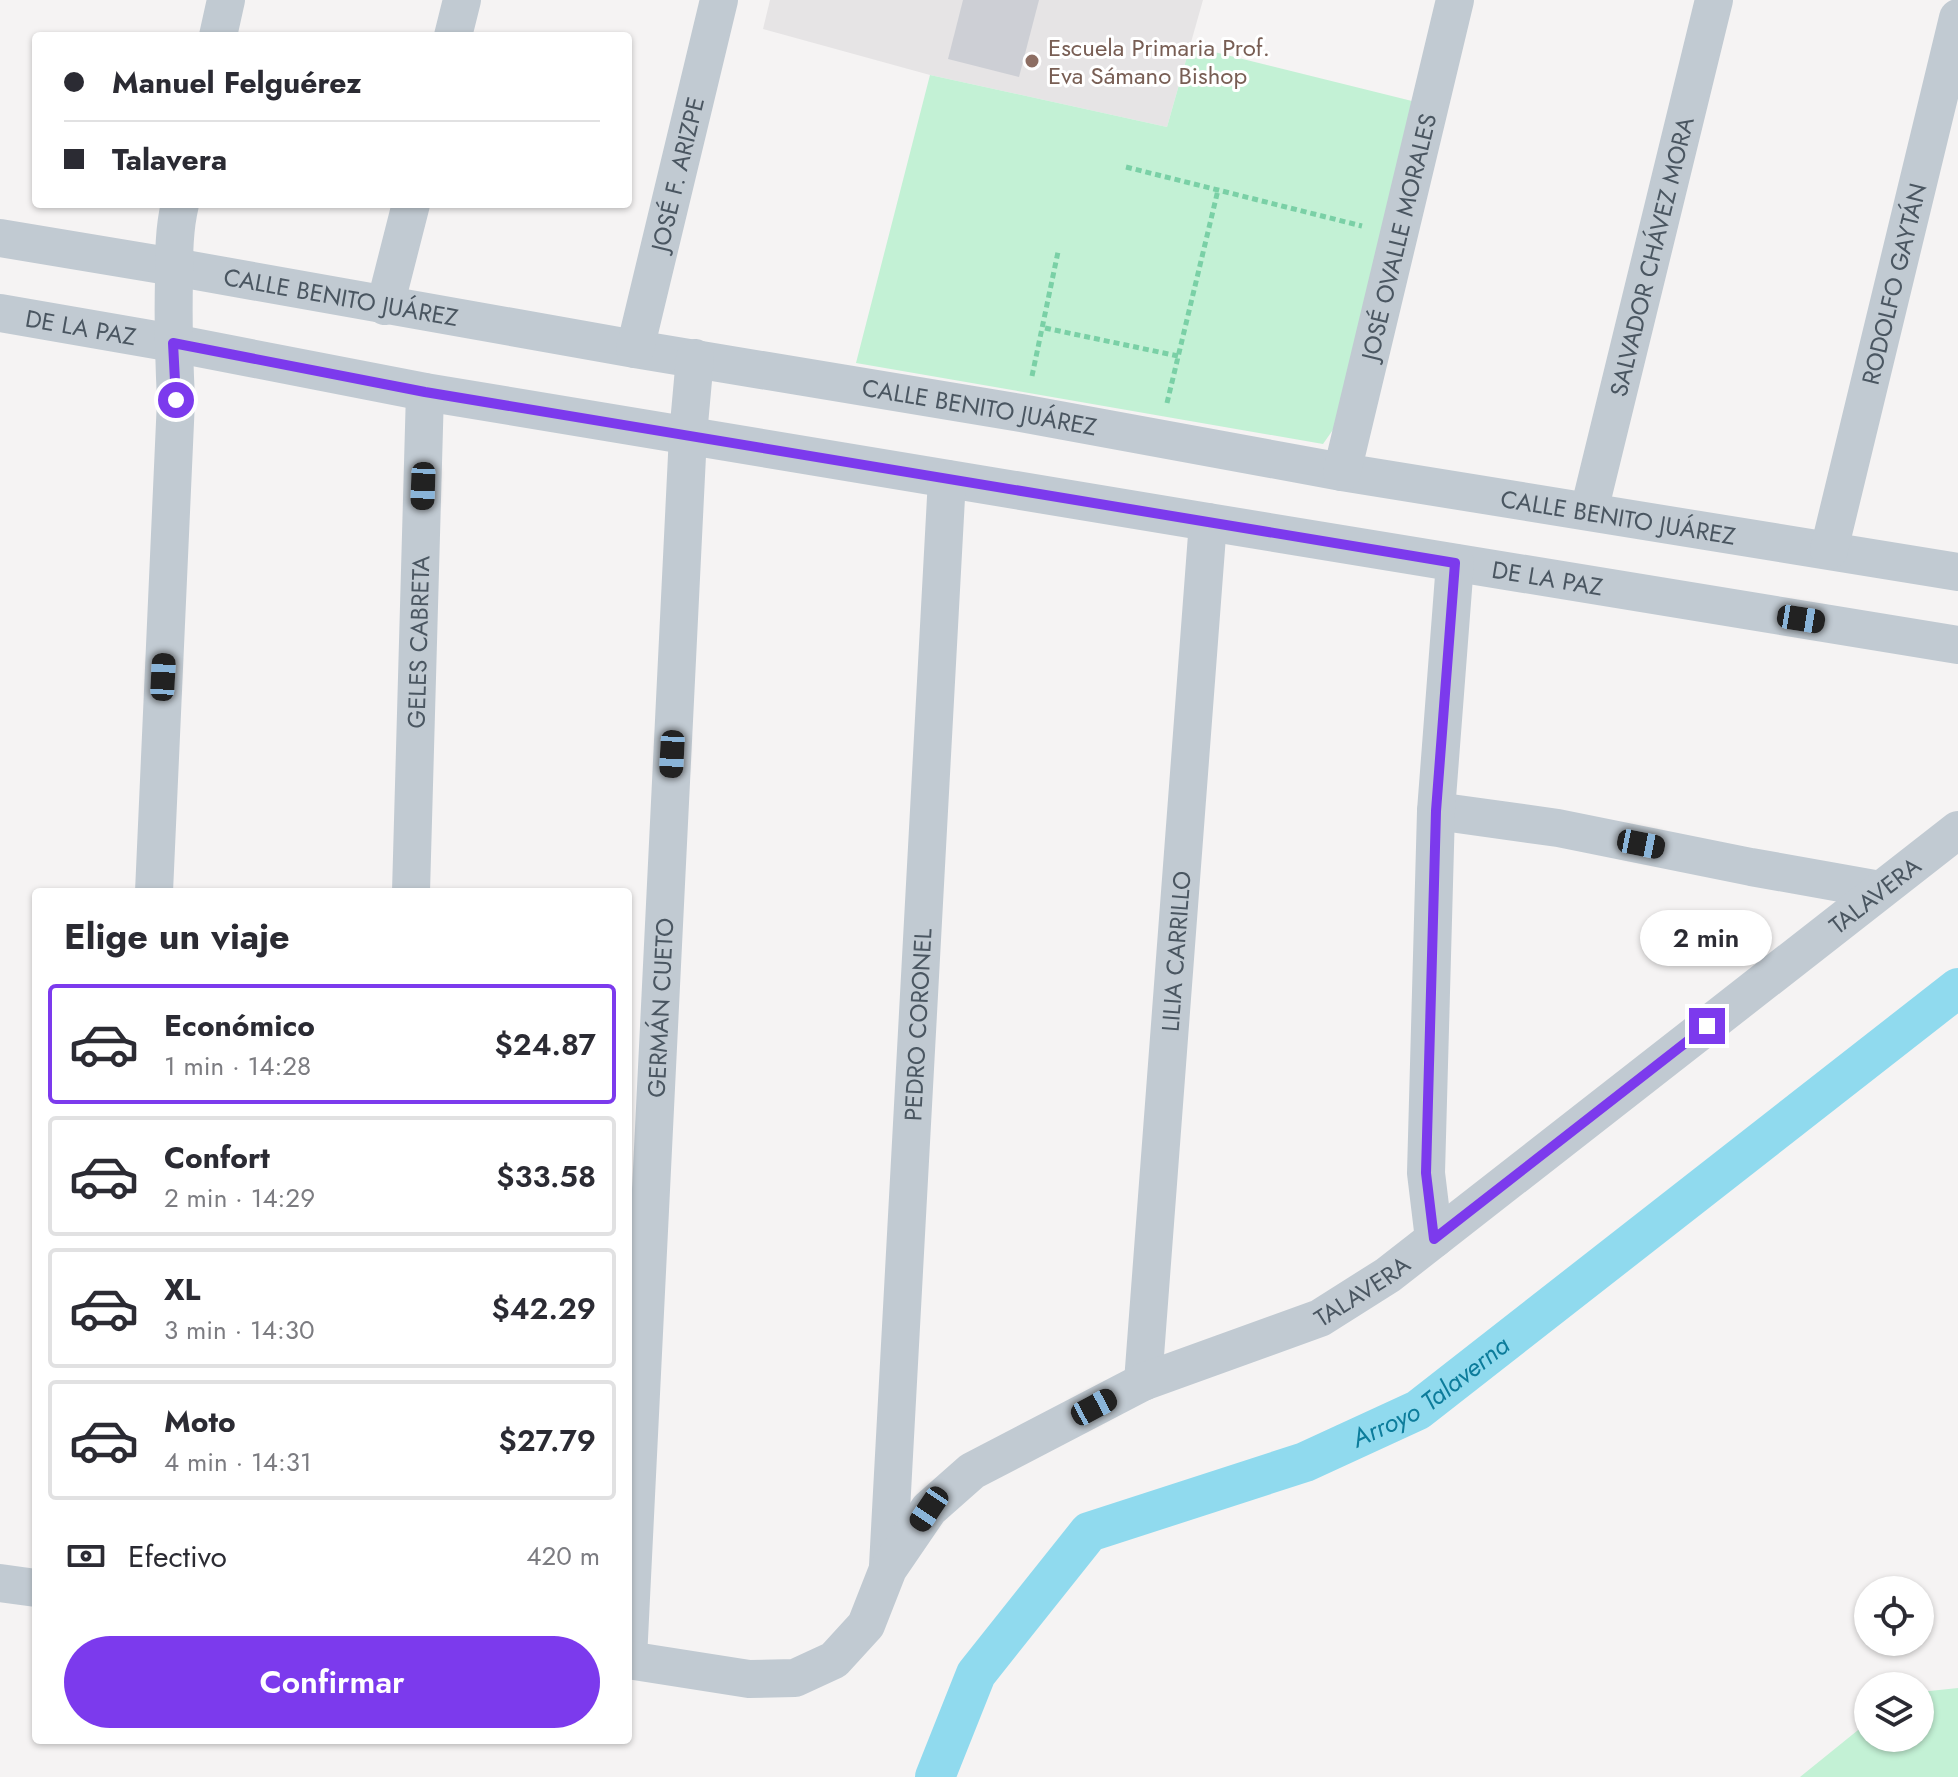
<!DOCTYPE html>
<html lang="es">
<meta charset="utf-8">
<style>
:root{--surface:#fff;--page:#f7f7f7;--text:#2b2b33;--muted:#7c7c81;--line:#e1e1e2;--accent:#7c3aed}
body{margin:0;font-family:Jost,sans-serif;background:var(--page);color:var(--text);height:100vh;display:flex;flex-direction:column;font-size:30px;white-space:nowrap}
*{box-sizing:border-box;margin:0}
p{font-size:26px;color:var(--muted)}
.icon{flex:none;width:44px;height:44px;fill:none;stroke:currentColor;stroke-width:2;stroke-linecap:round;stroke-linejoin:round}
.map{position:relative;flex:1;overflow:hidden}
.sheet{position:absolute;left:32px;top:888px;width:600px;height:856px;display:flex;flex-direction:column;background:var(--surface);border-radius:8px;box-shadow:0 2px 6px #0004}
.sheet>*{flex:none}
.top-card{position:absolute;left:32px;top:32px;width:600px;height:176px;border-radius:8px;box-shadow:0 2px 6px #0004;display:grid;align-content:center;height:176px;padding:0 32px;background:var(--surface)}
.tools{position:absolute;left:1854px;top:1576px;display:grid;gap:16px}
.tools a{display:grid;place-items:center;width:80px;height:80px;border-radius:50%;background:var(--surface);box-shadow:0 2px 6px #0004;font-size:40px}
.end{position:absolute;width:36px;height:36px;margin:-18px;border:10px solid #7c3aed;background:#fff;box-shadow:0 0 0 4px #fff}
.from{border-radius:50%}
.bubble{position:absolute;height:56px;border-radius:28px;background:var(--surface);box-shadow:0 2px 6px #0004;font-size:26px;font-weight:600;line-height:56px;text-align:center}
.car{position:absolute;width:24px;height:48px;margin:-24px -12px;border-radius:10px;box-shadow:0 0 6px 2px #0007;background:linear-gradient(#222 24%,#8ab4d8 0 40%,#222 0 76%,#8ab4d8 0 86%,#222 0)}
.top-card b{display:flex;align-items:center;gap:28px;height:76px;font-size:30px}
.top-card b+b{border-top:2px solid var(--line)}
.top-card i{width:20px;height:20px;background:var(--text)}
ul{padding:0;list-style:none}
li{display:flex;align-items:center;gap:24px;height:120px;margin:0 16px 12px;padding:0 16px;border:4px solid var(--line);border-radius:8px}
li div{flex:1}
li b{display:block;font-size:30px}
li em{font-style:normal;font-weight:600}
li.on{border-color:var(--accent)}
li>.icon{width:72px;height:72px;stroke-width:1.5}
h2{padding:0 32px;font-size:36px;line-height:96px}
.pay{display:flex;align-items:center;gap:20px;height:88px;padding:0 32px;font-size:30px}
.pay p{margin-inline-start:auto}
.cta{display:flex;gap:16px;margin-top:auto;padding:16px 32px}
.cta a{flex:1;height:92px;border-radius:48px;background:var(--accent);color:#fff;font-size:32px;font-weight:600;line-height:92px;text-align:center}
.map>svg:first-child{display:block}
</style>
<div class="map">
<svg width="1958" height="1777" viewBox="0 0 1958 1777">
<rect width="100%" height="100%" fill="#f5f3f3"/>
<path fill="#e6e4e5" d="M770 0H1203L1167 127 930 75 763 29Z"/>
<path fill="#c3f1d5" d="M1190 46 1416 102 1344 414 1323 444 856 363 930 75 1167 127Z
M1958 1688V1777H1800L1868 1722V1738H1920V1692Z"/>
<g fill="none" stroke-linecap="round" stroke-linejoin="round">
<path stroke="#90daee" stroke-width="40" id="s1" d="M935 1777 976 1674 1089 1532 1305 1462 1418 1410 1958 988"/>
</g>
<path fill="#cdcfd5" d="M963 0H1039L1019 77 948 59Z"/>
<g fill="none" stroke-linecap="round" stroke-linejoin="round">
<path stroke="#7ad0a6" stroke-width="5" stroke-dasharray="6 4" stroke-linecap="butt" d="M1126 167 1362 226
M1045 328 1178 356
M1032 376 1058 252
M1167 403 1218 190"/>
<g stroke="#c1cad2" stroke-width="38">
<path d="M218 36 226 0"/>
<path d="M453 36 462 0"/>
<path id="s2" d="M0 238 174 267 635 349 1021 413 1342 472 1958 572"/>
<path d="M385 306 411 204"/>
<path id="s3" d="M0 313 173 343 425 392 1208 522 1958 645"/>
<path id="s4" d="M635 349 719 0"/>
<path id="s5" d="M1342 472 1455 0"/>
<path id="s6" d="M1589 511 1714 0"/>
<path id="s7" d="M1829 550 1958 18"/>
<path d="M1436 811 1558 828 1751 867 1880 890"/>
<path d="M154 892 176 400C174 359 173 320 174 279 174 254 174 229 180 204"/>
<path id="s8" d="M411 892 425 392"/>
<path d="M1434 1239 1426 1173 1436 811 1455 563"/>
<path id="s9" d="M1143 1382 1208 522"/>
<path id="s10" d="M888 1566 947 479"/>
<path d="M0 1583 36 1588"/>
<path id="s11" d="M628 1659 688 435 695 358"/>
<path id="s12" d="M628 1660 749 1679 795 1678 834 1660 866 1625 888 1569 929 1509 972 1471 1143 1382 1320 1318 1388 1275 1958 830"/>
</g>
</g>
<g fill="none" stroke-linecap="round" stroke-linejoin="round">
<path stroke="#7c3aed" stroke-width="10" d="M176 400 173 343 425 392 1455 563 1436 811 1426 1173 1434 1239 1707 1026"/>
</g>
<circle fill="#8d6e63" stroke="#fff" stroke-width="3" cx="1032" cy="61" r="8"/>
<g text-anchor="middle" dominant-baseline="central" stroke-width="6" stroke-linejoin="round" paint-order="stroke">
<g font-size="24" fill="#785e54" stroke="#fff" text-anchor="start">
<text x="1048" y="47">Escuela Primaria Prof.<tspan x="1048" dy="28">Eva Sámano Bishop</tspan></text>
</g>
<g font-size="24" fill="#4a5661" stroke="#fff">
<text stroke="none"><textPath href="#s4" startOffset="180">JOSÉ F. ARIZPE</textPath></text>
<text stroke="none"><textPath href="#s5" startOffset="242">JOSÉ OVALLE MORALES</textPath></text>
<text stroke="none"><textPath href="#s6" startOffset="262">SALVADOR CHÁVEZ MORA</textPath></text>
<text stroke="none"><textPath href="#s7" startOffset="274">RODOLFO GAYTÁN</textPath></text>
<text stroke="none"><textPath href="#s2" startOffset="346">CALLE BENITO JUÁREZ</textPath></text>
<text stroke="none"><textPath href="#s3" startOffset="82">DE LA PAZ</textPath></text>
<text stroke="none"><textPath href="#s2" startOffset="994">CALLE BENITO JUÁREZ</textPath></text>
<text stroke="none"><textPath href="#s2" startOffset="1642">CALLE BENITO JUÁREZ</textPath></text>
<text stroke="none"><textPath href="#s3" startOffset="1570">DE LA PAZ</textPath></text>
<text stroke="none"><textPath href="#s8" startOffset="250">GELES CABRETA</textPath></text>
<text stroke="none"><textPath href="#s12" startOffset="1528">TALAVERA</textPath></text>
<text stroke="none"><textPath href="#s9" startOffset="432">LILIA CARRILLO</textPath></text>
<text stroke="none"><textPath href="#s11" startOffset="652">GERMÁN CUETO</textPath></text>
<text stroke="none"><textPath href="#s10" startOffset="542">PEDRO CORONEL</textPath></text>
<text stroke="none"><textPath href="#s12" startOffset="880">TALAVERA</textPath></text>
</g>
<g font-size="26" font-style="italic" fill="#0c7c9b" stroke="#fff">
<text stroke="none"><textPath href="#s1" startOffset="664">Arroyo Talaverna</textPath></text>
</g>
</g>
</svg>
<div class="tools">
<a><svg class="icon" aria-label="locate" viewBox="0 0 24 24"><circle cx="12" cy="12" r="6"/><path d="M12 2v4M12 18v4M2 12h4M18 12h4"/></svg></a>
<a><svg class="icon" aria-label="layers" viewBox="0 0 24 24"><path d="M12 4l9 5-9 5-9-5zM3 14l9 5 9-5"/></svg></a>
</div>
<i class="end from" style="left:176px;top:400px"></i>
<i class="end" style="left:1707px;top:1026px"></i>
<div class="bubble" style="left:1640px;top:910px;width:132px">2 min</div>
<i class="car" style="left:423px;top:486px;rotate:182deg"></i>
<i class="car" style="left:1801px;top:619px;rotate:99deg"></i>
<i class="car" style="left:163px;top:677px;rotate:3deg"></i>
<i class="car" style="left:672px;top:754px;rotate:183deg"></i>
<i class="car" style="left:1641px;top:844px;rotate:101deg"></i>
<i class="car" style="left:1094px;top:1407px;rotate:62deg"></i>
<i class="car" style="left:929px;top:1509px;rotate:214deg"></i>
<div class="top-card">
<b><i class="from"></i>Manuel Felguérez</b>
<b><i></i>Talavera</b>
</div>
<section class="sheet">
<h2>Elige un viaje</h2>
<ul>
<li class="on"><svg class="icon" aria-label="car" viewBox="0 0 24 24"><path d="M5 17H2v-5l4-1 3-4h7l3 4 3 1v5h-3M9 17h6M6 11h13"/><circle cx="7" cy="17" r="2"/><circle cx="17" cy="17" r="2"/></svg><div><b>Económico</b><p>1 min · 14:28</p></div><em>$24.87</em></li>
<li><svg class="icon" aria-label="car" viewBox="0 0 24 24"><path d="M5 17H2v-5l4-1 3-4h7l3 4 3 1v5h-3M9 17h6M6 11h13"/><circle cx="7" cy="17" r="2"/><circle cx="17" cy="17" r="2"/></svg><div><b>Confort</b><p>2 min · 14:29</p></div><em>$33.58</em></li>
<li><svg class="icon" aria-label="car" viewBox="0 0 24 24"><path d="M5 17H2v-5l4-1 3-4h7l3 4 3 1v5h-3M9 17h6M6 11h13"/><circle cx="7" cy="17" r="2"/><circle cx="17" cy="17" r="2"/></svg><div><b>XL</b><p>3 min · 14:30</p></div><em>$42.29</em></li>
<li><svg class="icon" aria-label="car" viewBox="0 0 24 24"><path d="M5 17H2v-5l4-1 3-4h7l3 4 3 1v5h-3M9 17h6M6 11h13"/><circle cx="7" cy="17" r="2"/><circle cx="17" cy="17" r="2"/></svg><div><b>Moto</b><p>4 min · 14:31</p></div><em>$27.79</em></li>
</ul>
<div class="pay"><svg class="icon" aria-label="cash" viewBox="0 0 24 24"><path d="M3 7h18v10H3z"/><circle cx="12" cy="12" r="2"/></svg>Efectivo<p>420 m</p></div>
<div class="cta"><a>Confirmar</a></div>
</section>
</div>
